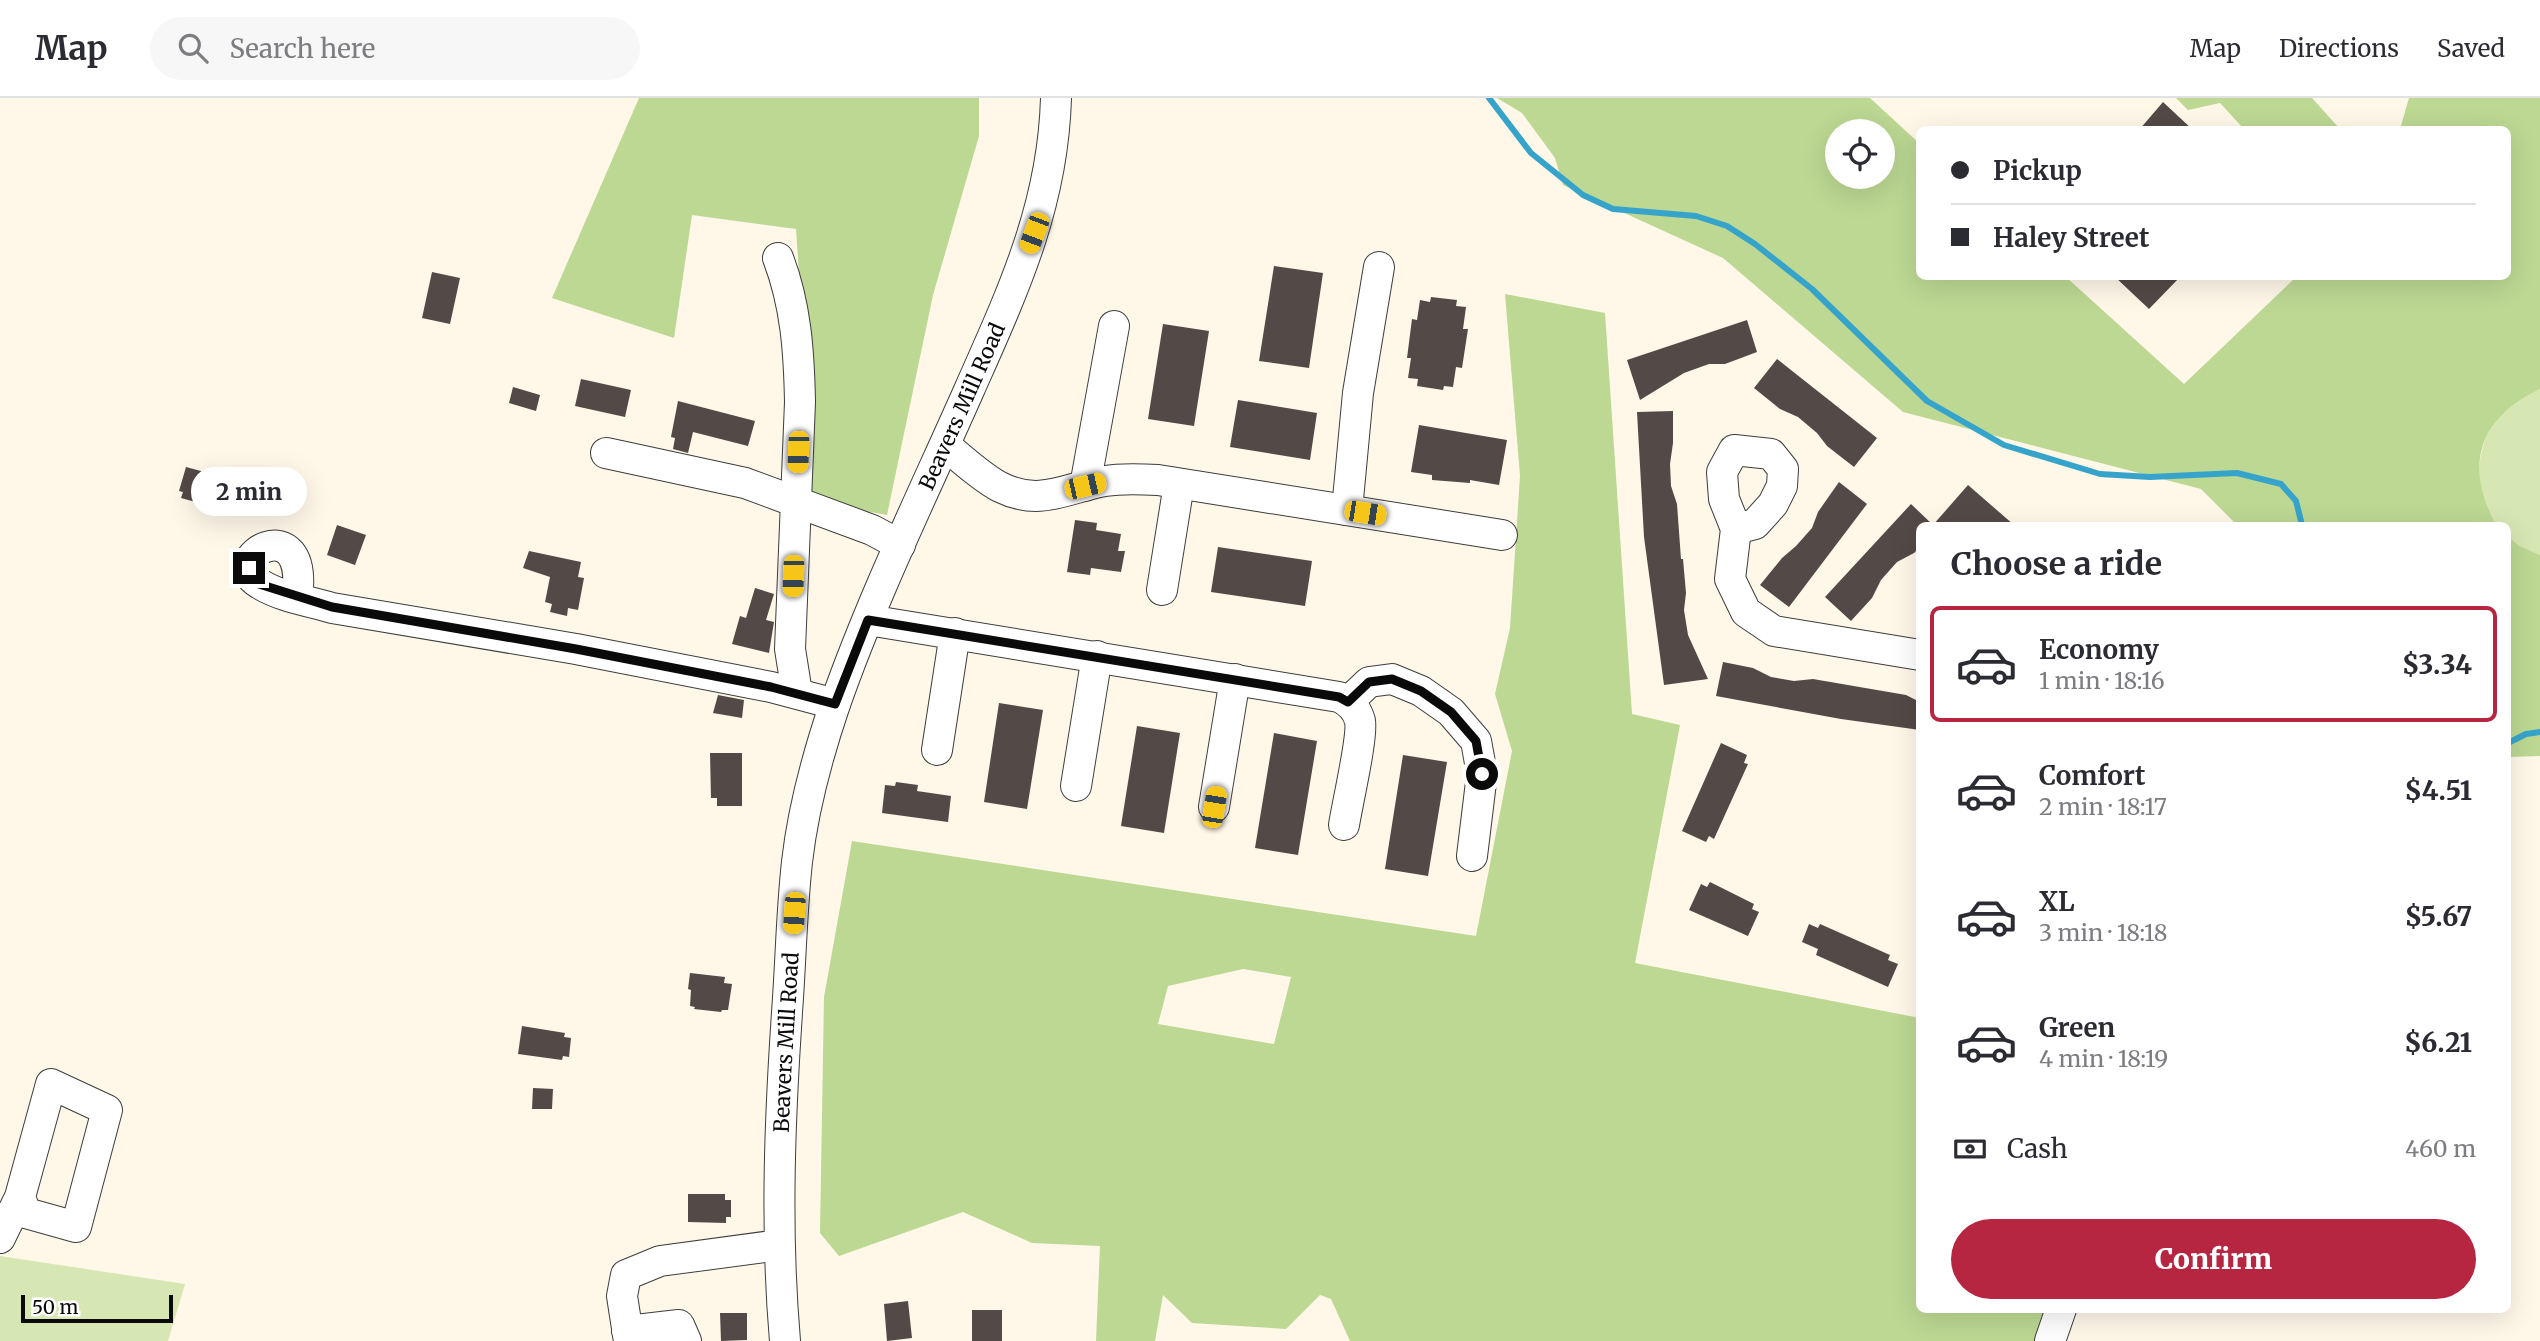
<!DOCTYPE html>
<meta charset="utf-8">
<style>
:root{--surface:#fff;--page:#f7f7f7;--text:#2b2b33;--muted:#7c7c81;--line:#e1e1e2;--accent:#b72641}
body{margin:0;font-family:Merriweather,serif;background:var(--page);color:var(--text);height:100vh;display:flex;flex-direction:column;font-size:26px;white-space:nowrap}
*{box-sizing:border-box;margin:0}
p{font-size:23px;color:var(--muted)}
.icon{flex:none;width:38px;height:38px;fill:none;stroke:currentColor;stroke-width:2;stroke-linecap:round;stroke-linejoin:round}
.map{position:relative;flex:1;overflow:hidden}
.details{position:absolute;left:1916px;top:424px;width:595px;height:791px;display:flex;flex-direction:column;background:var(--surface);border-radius:10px;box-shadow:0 7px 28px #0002}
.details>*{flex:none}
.guide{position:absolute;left:1916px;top:28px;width:595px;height:154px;border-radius:10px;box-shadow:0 7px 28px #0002;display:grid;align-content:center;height:154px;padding:0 35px;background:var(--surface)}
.fabs{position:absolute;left:1825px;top:21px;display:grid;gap:14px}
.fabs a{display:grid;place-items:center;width:70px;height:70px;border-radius:50%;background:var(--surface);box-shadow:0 7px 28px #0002;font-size:35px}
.scale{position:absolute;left:21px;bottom:18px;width:152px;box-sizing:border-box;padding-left:7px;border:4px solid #0a0a0a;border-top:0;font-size:19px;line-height:24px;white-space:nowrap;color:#0a0a0a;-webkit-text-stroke:5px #fff;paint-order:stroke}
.end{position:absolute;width:32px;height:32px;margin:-16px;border:9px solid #0a0a0a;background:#fff;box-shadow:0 0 0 4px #fff}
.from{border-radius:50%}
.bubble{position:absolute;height:49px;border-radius:24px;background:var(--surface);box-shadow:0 7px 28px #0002;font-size:23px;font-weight:800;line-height:49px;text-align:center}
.car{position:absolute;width:21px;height:42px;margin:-21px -10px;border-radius:9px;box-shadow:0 0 5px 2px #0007;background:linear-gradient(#f5c518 24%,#345 0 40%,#f5c518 0 76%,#345 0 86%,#f5c518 0)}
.guide b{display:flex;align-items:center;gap:24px;height:66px;font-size:26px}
.guide b+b{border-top:2px solid var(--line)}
.guide i{width:18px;height:18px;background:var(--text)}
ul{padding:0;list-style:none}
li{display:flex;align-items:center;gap:21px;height:116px;margin:0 14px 10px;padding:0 21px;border:4px solid transparent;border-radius:10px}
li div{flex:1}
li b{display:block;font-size:26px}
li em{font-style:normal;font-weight:800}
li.current{border-color:var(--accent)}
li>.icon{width:63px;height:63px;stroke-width:1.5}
h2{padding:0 35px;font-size:32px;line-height:84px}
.pay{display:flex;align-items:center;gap:18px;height:77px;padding:0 35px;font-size:26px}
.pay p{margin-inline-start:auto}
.action{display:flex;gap:14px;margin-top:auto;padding:14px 35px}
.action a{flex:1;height:80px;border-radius:42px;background:var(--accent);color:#fff;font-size:28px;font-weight:800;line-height:80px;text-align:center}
header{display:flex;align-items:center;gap:42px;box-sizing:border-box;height:98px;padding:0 35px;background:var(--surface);border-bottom:2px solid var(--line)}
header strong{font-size:33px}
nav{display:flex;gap:38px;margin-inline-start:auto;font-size:24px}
.search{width:490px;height:63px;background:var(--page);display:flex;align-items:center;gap:18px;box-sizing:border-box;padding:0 24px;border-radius:38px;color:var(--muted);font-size:26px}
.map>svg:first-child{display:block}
</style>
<header>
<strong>Map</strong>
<div class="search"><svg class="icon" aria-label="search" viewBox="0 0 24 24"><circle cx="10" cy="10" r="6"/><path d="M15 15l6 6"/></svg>Search here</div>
<nav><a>Map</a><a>Directions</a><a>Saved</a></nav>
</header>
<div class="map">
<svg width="2540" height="1243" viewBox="0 0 2540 1243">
<rect width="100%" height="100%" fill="#fff7e8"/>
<path fill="#d6e7b3" d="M2540 291V457L2518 447 2508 438V427H2496C2492 419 2486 411 2483 402 2473 368 2483 324 2515 304 2523 299 2532 295 2540 291Z
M0 1158 185 1186 168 1243H0Z"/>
<path fill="#bcd893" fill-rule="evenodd" d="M639 0H979V38L933 197 887 417 804 402 808 310 796 131 692 117 674 240 552 200Z
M1497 0H1870L1920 46V178L2066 179 2184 286 2296 179 2508 178V32L2400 31 2409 0H2540V291C2478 320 2464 368 2496 427H2237L2201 391 1903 314 1723 160 1563 87 1555 60 1522 15ZM1883 33V79H1838V33Z
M2176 0H2312L2340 31H2244L2220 5 2188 12Z
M1505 196 1605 215 1632 616 1680 627 1635 865 1920 920V1211H2061L2050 1243H1350L1331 1201 1320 1197 1286 1231 1192 1225 1163 1197 1155 1243H1096L1100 1148 1032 1145 963 1114 839 1158 820 1135 824 899 852 743 1476 838 1512 653 1495 596 1510 530 1520 378ZM1243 871 1291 879 1274 946 1158 926 1168 888Z
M2508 438 2518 447 2540 457V658L2508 659Z"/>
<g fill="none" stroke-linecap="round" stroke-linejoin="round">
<path stroke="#36a4ca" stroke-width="6" d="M1489 0 1531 55 1583 97 1613 111 1696 118 1727 128 1755 146 1812 191 1927 303 2004 347 2100 376 2150 379 2237 375 2281 386 2296 403 2302 427
M2508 645 2526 636 2540 634"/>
</g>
<path fill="#534a47" d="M2163 4 2193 32H2139Z
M1274 168 1323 175 1309 270 1259 263Z
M432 174 460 180 450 226 422 220Z
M2114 178H2181L2149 211Z
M1431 199 1457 202 1456 208 1466 209 1463 231H1468L1462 270 1456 269 1453 289 1444 288 1443 292 1417 288 1418 281 1408 280 1411 260H1407L1412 221 1417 222 1420 202 1430 204Z
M1747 222 1757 254 1725 266H1709L1684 275 1640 302 1627 262Z
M1163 226 1209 233 1194 328 1148 321Z
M1777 261 1877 340 1854 369 1827 348 1817 335 1798 319 1780 311 1754 290Z
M581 281 631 292 625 319 575 308Z
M513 289 540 297 536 313 509 305Z
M1238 302 1317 315 1310 362 1230 349Z
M678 303 755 323 748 348 693 334 688 355 673 351 675 340 671 339Z
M1673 313V345L1670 366 1671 388 1677 406 1681 461H1683L1686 495 1684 512 1688 537 1708 581 1664 587 1644 439 1637 314Z
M1419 327 1507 342 1499 387 1470 382V385L1432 382V377L1411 374Z
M186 369 212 376 204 401 200 400 199 405 181 400 183 394 179 393Z
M1839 384 1867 406 1789 509 1760 487 1782 460 1796 448 1812 430 1818 414Z
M1968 387 2014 427H1920V449L1914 455 1897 464 1881 482 1872 500 1851 523 1825 499 1911 406 1933 427Z
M1075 422 1097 425 1096 432 1121 436 1118 453H1125L1121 474 1091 470 1090 477 1067 474Z
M337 427 366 437 355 467 327 457Z
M1218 449 1312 463 1305 508 1211 494Z
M529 453 581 464 578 479 584 480 578 512 568 510 567 518 550 514 552 506 545 504 550 479 523 470Z
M755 490 774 496 766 522 774 524 769 555 732 546 740 518 746 520Z
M1723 564 1753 570 1771 579 1794 583 1813 581 1906 597 1920 604V632L1841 621 1716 598Z
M718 597 744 602 742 620 713 615Z
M999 605 1043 612 1027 711 984 704Z
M1137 628 1180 635 1164 735 1121 728Z
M1274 635 1317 643 1298 757 1255 750Z
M1721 645 1747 657 1744 665 1748 666 1714 741 1709 738 1706 744 1682 733Z
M710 655H742V708H717V700H711Z
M1403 657 1447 664 1428 778 1385 771Z
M896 684 918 687 917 693 951 698 948 724 882 715 885 687 895 688Z
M1710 784 1754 806 1752 811 1759 814 1748 838 1689 812 1701 786 1707 789Z
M1809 826 1818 830 1820 826 1890 857 1888 862 1898 866 1888 889 1816 857 1818 851 1802 844Z
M690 875 725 879 724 885 732 886 728 912H722L721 914 694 911 695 909 690 908 691 892 688 891Z
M522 928 565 935 564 939 571 940 569 959 563 958 562 962 518 956Z
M533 990 553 991 552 1011H532Z
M688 1096H725V1102H731V1119H726V1125L688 1124Z
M908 1203 912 1240 887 1243 884 1206Z
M972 1212H1002V1243H972Z
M720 1215H747V1242L721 1243Z"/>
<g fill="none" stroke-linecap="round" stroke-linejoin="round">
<g stroke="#3d3d3d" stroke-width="32">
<g id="minor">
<path d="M778 160C796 207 799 254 800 304L790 551 797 595"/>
<path d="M945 347C962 361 981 379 1000 389 1040 409 1066 390 1105 383 1122 380 1141 381 1158 382L1502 437"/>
<path d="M606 355 745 385 872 432 900 447"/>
<path d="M1085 388 1114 228"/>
<path d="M1347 412 1358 295 1379 169"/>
<path d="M1736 431 1755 426 1773 406 1782 388 1783 371 1771 356 1734 352 1722 374 1724 401 1736 431 1730 481 1746 514 1774 533 1920 557"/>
<path d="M1162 492 1179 386"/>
<path d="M297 500C310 407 216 461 260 486 281 499 309 503 332 510L576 551 771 589 835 606"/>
<path d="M868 522 1339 599C1350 604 1357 611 1360 623 1363 639 1347 707 1344 727"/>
<path d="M1348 604 1369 584 1392 581 1421 593 1451 614 1476 643 1482 676 1472 758"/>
<path d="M937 652 955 535"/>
<path d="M1076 688 1097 558"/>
<path d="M1214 709 1235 581"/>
<path d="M0 1140 20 1099 51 986 107 1012 76 1129 26 1115 20 1099"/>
<path d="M627 1233 679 1227 686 1243"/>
<path d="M629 1243 622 1198 626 1177 660 1163 779 1147"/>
<path id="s1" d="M785 1243C775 1128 780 1014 788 900 791 854 792 809 797 764 803 711 818 656 835 606 873 498 924 394 970 290 1013 193 1053 108 1056 0"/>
<path d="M2050 1243 2061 1211"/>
</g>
</g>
<use href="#minor" stroke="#fff" stroke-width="30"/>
</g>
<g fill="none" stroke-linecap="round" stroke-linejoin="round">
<path stroke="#0a0a0a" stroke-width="9" d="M249 470 252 479 259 486 332 509 576 551 771 589 835 606 868 522 1339 599 1348 604 1369 584 1392 581 1421 593 1451 614 1476 643 1482 676"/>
</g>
<g text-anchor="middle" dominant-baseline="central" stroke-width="7" stroke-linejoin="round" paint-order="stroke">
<g font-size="21" fill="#0a0a0a" stroke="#fff">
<text stroke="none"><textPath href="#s1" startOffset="966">Beavers Mill Road</textPath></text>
<text stroke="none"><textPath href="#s1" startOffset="299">Beavers Mill Road</textPath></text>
</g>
</g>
</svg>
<div class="fabs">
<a><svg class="icon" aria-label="locate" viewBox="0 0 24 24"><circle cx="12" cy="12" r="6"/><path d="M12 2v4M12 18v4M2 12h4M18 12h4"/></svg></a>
</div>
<div class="scale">50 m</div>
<i class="end from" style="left:1482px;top:676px"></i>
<i class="end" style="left:249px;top:470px"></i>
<div class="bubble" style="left:191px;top:369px;width:116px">2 min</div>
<i class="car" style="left:1034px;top:135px;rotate:201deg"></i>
<i class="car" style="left:798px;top:354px;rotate:182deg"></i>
<i class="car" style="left:1085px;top:388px;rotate:77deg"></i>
<i class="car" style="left:1365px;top:415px;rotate:99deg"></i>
<i class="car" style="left:793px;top:478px;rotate:182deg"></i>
<i class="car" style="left:1214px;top:709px;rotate:9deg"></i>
<i class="car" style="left:794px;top:815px;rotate:184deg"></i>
<div class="guide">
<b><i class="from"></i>Pickup</b>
<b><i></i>Haley Street</b>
</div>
<section class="details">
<h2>Choose a ride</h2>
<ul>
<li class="current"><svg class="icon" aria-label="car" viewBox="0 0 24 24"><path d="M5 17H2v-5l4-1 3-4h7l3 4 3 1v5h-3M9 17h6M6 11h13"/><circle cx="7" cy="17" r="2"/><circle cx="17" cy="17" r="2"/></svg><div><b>Economy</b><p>1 min · 18:16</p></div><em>$3.34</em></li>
<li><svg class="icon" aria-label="car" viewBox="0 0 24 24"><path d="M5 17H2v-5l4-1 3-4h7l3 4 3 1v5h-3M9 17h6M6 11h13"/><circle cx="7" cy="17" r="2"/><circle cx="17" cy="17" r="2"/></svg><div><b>Comfort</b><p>2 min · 18:17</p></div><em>$4.51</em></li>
<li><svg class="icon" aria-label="car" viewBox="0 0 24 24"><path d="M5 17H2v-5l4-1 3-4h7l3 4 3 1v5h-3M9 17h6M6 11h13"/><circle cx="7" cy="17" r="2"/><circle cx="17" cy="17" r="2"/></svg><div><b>XL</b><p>3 min · 18:18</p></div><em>$5.67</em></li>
<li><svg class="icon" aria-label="car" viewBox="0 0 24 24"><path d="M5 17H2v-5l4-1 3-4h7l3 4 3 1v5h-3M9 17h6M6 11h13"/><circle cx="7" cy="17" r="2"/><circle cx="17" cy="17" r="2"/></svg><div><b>Green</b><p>4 min · 18:19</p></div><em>$6.21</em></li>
</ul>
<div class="pay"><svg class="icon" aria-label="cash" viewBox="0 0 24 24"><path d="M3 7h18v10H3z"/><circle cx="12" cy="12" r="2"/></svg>Cash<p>460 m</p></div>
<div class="action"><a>Confirm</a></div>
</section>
</div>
